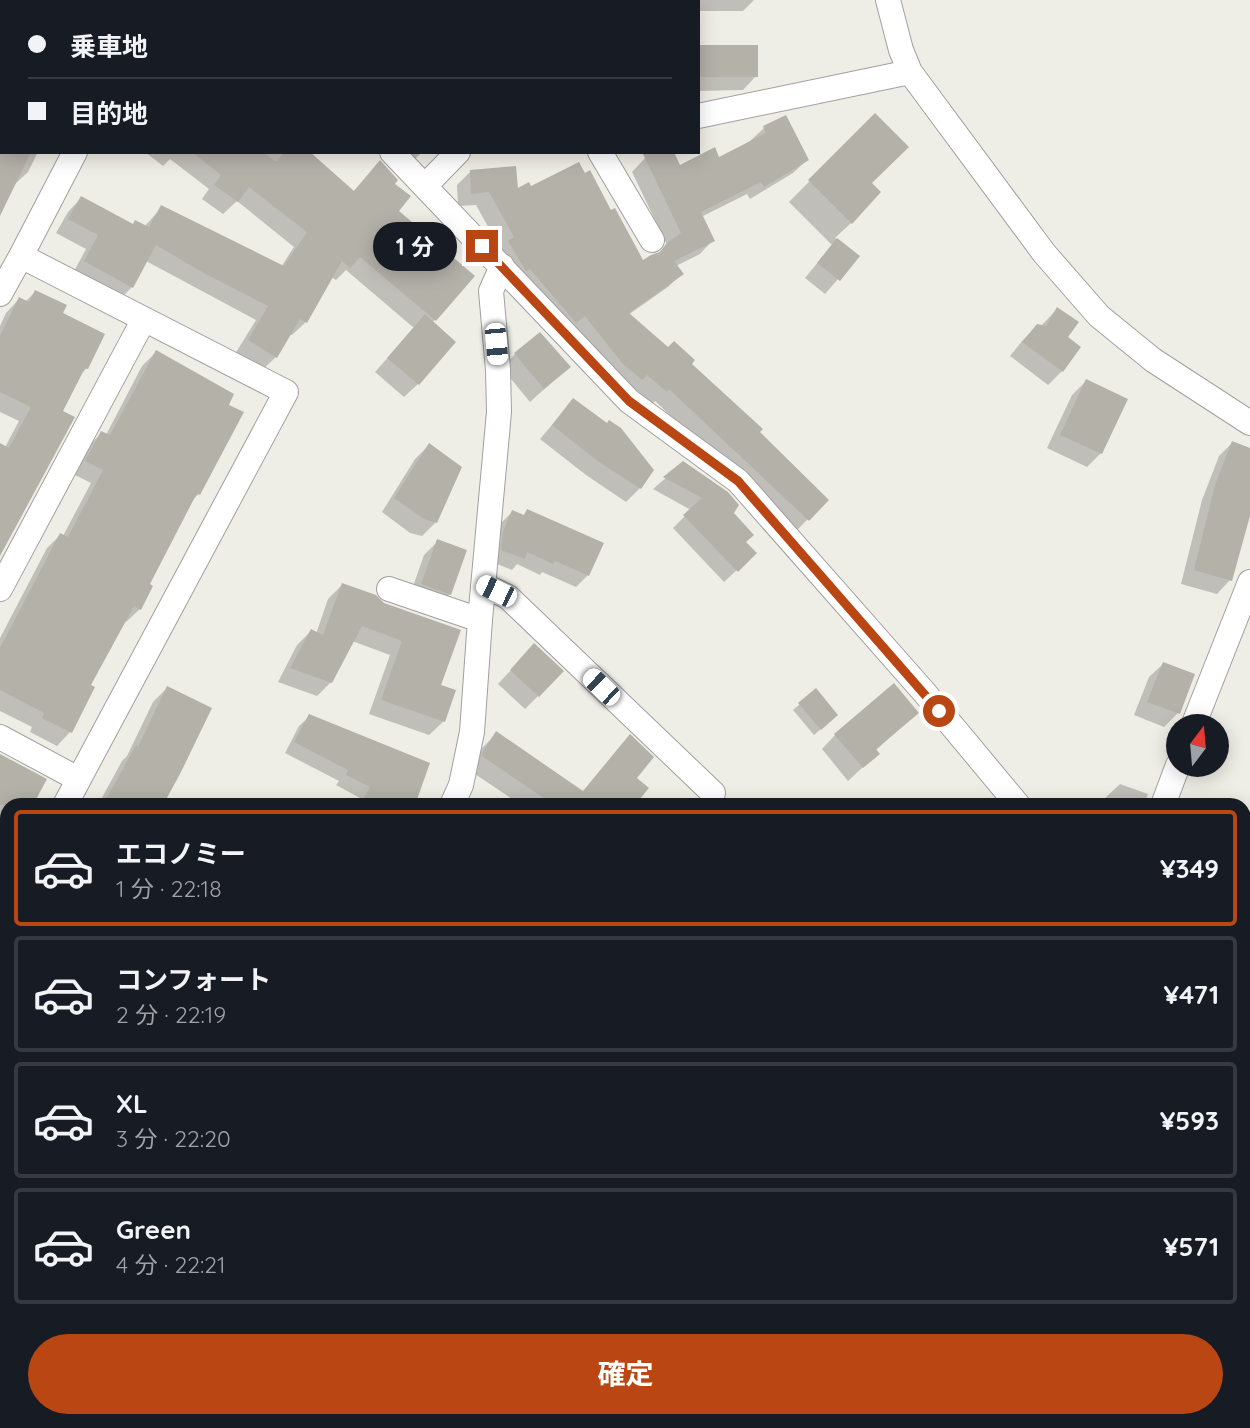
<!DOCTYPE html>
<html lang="ja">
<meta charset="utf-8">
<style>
:root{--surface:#171b24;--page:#242831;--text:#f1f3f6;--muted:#9ea1a6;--line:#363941;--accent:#ba4614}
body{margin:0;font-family:Quicksand,"Noto Sans JP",sans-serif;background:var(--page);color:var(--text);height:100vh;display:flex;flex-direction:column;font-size:26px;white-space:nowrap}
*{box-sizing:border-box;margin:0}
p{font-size:23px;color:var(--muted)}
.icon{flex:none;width:38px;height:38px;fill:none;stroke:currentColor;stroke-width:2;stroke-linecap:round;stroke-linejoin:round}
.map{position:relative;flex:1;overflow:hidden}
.panel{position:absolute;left:0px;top:798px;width:1251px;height:630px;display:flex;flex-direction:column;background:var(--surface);border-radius:21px 21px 0 0;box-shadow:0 4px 18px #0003}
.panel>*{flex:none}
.hud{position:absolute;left:0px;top:0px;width:700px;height:154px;box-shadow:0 4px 18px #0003;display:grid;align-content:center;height:154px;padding:0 28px;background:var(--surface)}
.needle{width:46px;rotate:16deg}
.tools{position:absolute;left:1166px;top:714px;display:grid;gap:14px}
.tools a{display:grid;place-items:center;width:63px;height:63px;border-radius:50%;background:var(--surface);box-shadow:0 4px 18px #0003;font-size:35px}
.end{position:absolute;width:32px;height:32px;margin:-16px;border:9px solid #ba4614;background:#fff;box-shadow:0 0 0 4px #fff}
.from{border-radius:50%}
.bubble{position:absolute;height:49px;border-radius:24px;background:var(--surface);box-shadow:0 4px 18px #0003;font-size:23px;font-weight:700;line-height:49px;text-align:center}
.car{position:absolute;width:21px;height:42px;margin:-21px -10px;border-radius:9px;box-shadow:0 0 5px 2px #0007;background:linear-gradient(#fff 24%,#345 0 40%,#fff 0 76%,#345 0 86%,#fff 0)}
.hud b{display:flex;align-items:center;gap:24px;height:66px;font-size:26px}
.hud b+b{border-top:2px solid var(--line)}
.hud i{width:18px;height:18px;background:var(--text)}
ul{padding:12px 0 0;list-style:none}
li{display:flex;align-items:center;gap:21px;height:116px;margin:0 14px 10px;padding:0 14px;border:4px solid var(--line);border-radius:7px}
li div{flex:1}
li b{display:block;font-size:26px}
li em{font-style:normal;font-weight:700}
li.active{border-color:var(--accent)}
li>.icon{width:63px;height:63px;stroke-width:1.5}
.cta{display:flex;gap:14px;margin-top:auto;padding:14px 28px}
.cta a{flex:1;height:80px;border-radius:42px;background:var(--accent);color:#fff;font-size:28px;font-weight:700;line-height:80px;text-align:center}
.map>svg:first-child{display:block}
</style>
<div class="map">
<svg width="1250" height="1428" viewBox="0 0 1250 1428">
<rect width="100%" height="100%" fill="#efeee6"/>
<path fill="#0003" d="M0 0H44L2 2V14Z
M65 0H109L107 2Z
M308 0H441L439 2Z
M450 0H590V2H452Z
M620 0H754L743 11H698V2Z
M698 46 756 76 743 90 698 91Z
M0 56 2 152H38L28 172 14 185 0 212Z
M875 115 869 184 851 223 835 238 858 256 825 294 805 278 832 245 789 202Z
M785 117 807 160 793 173 750 199 747 194 701 217 713 240 700 254 676 266 681 274 668 287 628 315 668 349 689 364 827 500 794 533 655 401 652 404 633 387 501 250 476 205 458 206 457 185 470 172 517 191 530 188 610 212 642 263 657 255 667 245 632 172 645 158 679 167 719 159 750 141 764 128Z
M145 152H309L353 192 374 169 393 184 396 211 472 276 432 323 418 384 404 397 375 372 414 328 346 270 336 280 331 277 306 322 292 335 289 334 276 357 262 370 235 354 256 320 146 261 132 287 119 300 72 275 86 249 56 233 68 212 81 198 132 225 144 227 162 207 281 267 294 247 237 201 223 214 202 199 209 189 170 159 163 166Z
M386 152H422L404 170Z
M35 292 61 314 87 368 79 376 0 546V450L3 451 19 421 0 412V326L6 313 19 299 25 302Z
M1057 309 1065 338 1079 348 1062 371 1048 385 1010 356 1023 340 1037 326H1041Z
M156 352 199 494 191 501 148 585 140 609 126 622 124 621 88 686 70 732 57 746 30 732 32 727 0 711V638L47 548 60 535 63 536 91 483 73 474 88 446 102 433 106 435 142 366Z
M515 354 569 367 530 402 502 368Z
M1086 381 1125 400 1101 453 1087 467 1047 448 1072 395Z
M573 400 652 470 640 488 626 502 586 475 540 439Z
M1232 443 1250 449 1230 580 1217 594 1181 584 1202 500 1219 456Z
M429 445 436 522 422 536 410 533 382 512 415 459Z
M683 463 732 513 744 542 755 553 724 582 673 528 691 510 653 489Z
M512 512 523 516 527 512 588 575 576 587 542 572 540 575 517 564 512 570 490 561 500 524Z
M438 541 450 594 436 607 409 598 424 555Z
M342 585 375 597 439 686 454 691 443 722 429 735 369 714 390 655 352 641 331 682 317 696 278 682 297 645 311 631 316 634 328 599Z
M521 659 538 696 525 709 498 684Z
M1163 664 1178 713 1164 727 1134 715 1149 677Z
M167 688 160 805H98L122 761 127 756 153 702Z
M800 704 830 721 814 735 793 710Z
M917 713 875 751 877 754 848 781 822 749 835 735Z
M310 716 413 805H357L360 798 336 785 339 781 285 753 299 726Z
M496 734 582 793 635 778 632 805H521L469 770 483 747Z
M0 755 32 805H7V853L0 867Z
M1120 784 1148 794 1144 805H1103L1106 797Z
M7 957V970L2 967Z
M1244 980 1250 986V1039L1244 1044Z
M0 1027 7 1030V1091L0 1104Z
M59 1421H135L133 1428H57Z
M374 1421H383L397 1426 396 1428H369Z"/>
<path fill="#b4b1a9" d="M698 45H758V77H698Z
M875 113 909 147 872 183 881 192 852 224 808 180Z
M786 115 809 160 764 187 761 182 701 212 715 241 674 261 684 274 629 313 668 347 674 341 695 360 692 364 763 429 760 432 829 500 809 521 669 389 667 392 647 375 642 380 622 363 585 316 576 323 530 269 526 271 508 241 514 237 489 192 471 194 470 170 516 166 518 188 529 182 531 186 579 162 585 173 590 170 611 210 615 208 643 260 651 255 660 252 666 244 681 233 642 152H674L680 165 715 147 719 157 766 133 763 126Z
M0 152H31L0 216Z
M192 152H263L276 162 284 152H310L354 191 380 160 398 180 395 184 411 196 399 211 475 276 436 321 360 257 350 268 342 261 307 323 300 319 277 358 248 340 268 306 202 272 156 245 133 288 84 261 98 235 68 219 81 196 133 224 135 220 149 227 161 205 284 266 307 232 249 187 238 202 214 185 221 175Z
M837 238 860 256 840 281 817 263Z
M35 290 67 305 63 313 105 334 88 369 85 368 63 411 75 417 0 556V443L9 448 31 407 0 392V336L19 297 29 302Z
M1057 307 1079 322 1068 337 1081 347 1063 372 1022 342 1037 324 1046 326Z
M425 314 456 342 419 385 387 358Z
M540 332 571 367 544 389 514 353Z
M156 350 234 394 229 405 244 412 200 495 197 493 150 584 153 586 141 610 134 606 91 685 95 687 72 733 42 718 44 713 0 690V648L60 533 68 537 103 470 85 461 101 431 110 435Z
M1086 379 1128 399 1102 454 1060 435Z
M573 398 607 423 609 420 621 428 654 470 641 489 599 462 552 425Z
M1232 441 1250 448V516L1232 581 1194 570 1215 485Z
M429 443 462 467 437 523 424 519 394 498Z
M683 461 728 492 739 505 734 513 754 535 746 542 757 553 738 572 683 515 702 498 663 477Z
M527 509 604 543 589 576 555 561 553 564 527 552 525 559 501 550 503 532 512 510 524 515Z
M437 539 467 550 451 595 421 584Z
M342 583 376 595 384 603 461 630 441 685 456 690 445 722 381 700 402 641 362 626 332 683 290 668 311 629 323 635Z
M534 643 564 671 539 697 510 670Z
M1163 662 1195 674 1180 714 1147 702Z
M894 683 919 713 876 749 880 754 863 768 834 734Z
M167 686 212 708 180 774 163 805H103L136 745 138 747Z
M816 688 838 715 821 730 798 703Z
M309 714 430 763 415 805H360L370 787 346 775 348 770 294 742Z
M496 731 583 791 630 734 654 757 637 778 649 788 635 805H554L482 756 484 750Z
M0 754 47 779 33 805H0Z"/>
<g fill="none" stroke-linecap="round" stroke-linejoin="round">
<g stroke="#a0a0a0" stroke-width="26">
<path id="minor" d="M241 0 243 2
M614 0V2
M888 0 901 50 910 72 1044 253 1099 316 1153 360 1250 423
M174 2 176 0
M457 2V0
M0 33 2 34
M698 116 910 72
M392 152 629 401 738 481 924 692 1018 805
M600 152 652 240
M425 186 458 152
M0 294 21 256
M483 585 508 597 713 793
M0 589 144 319
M389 589 480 620
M1193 726 1250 582
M0 737 78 779
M65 805 286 392 21 256 75 152
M452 805 461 785 472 732 480 620 499 412 498 370 491 291 502 266
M1163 805 1178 765
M0 925 7 912
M0 1000 7 1003
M1244 1049 1250 1055
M157 1428 158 1421"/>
</g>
<use href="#minor" stroke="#fff" stroke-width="24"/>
</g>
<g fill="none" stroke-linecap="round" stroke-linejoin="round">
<path stroke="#ba4614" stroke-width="9" d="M482 246 629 401 738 481 939 711"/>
</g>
</svg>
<div class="tools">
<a><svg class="needle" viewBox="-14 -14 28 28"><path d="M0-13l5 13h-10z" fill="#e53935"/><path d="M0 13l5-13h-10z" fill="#9ea1a6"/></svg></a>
</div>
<i class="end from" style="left:939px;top:711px"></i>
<i class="end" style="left:482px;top:246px"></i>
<div class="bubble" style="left:373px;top:222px;width:84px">1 分</div>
<i class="car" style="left:496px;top:344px;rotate:175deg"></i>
<i class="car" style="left:496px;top:591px;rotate:296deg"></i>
<i class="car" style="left:601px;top:687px;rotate:314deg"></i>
<div class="hud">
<b><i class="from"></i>乗車地</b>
<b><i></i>目的地</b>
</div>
<section class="panel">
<ul>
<li class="active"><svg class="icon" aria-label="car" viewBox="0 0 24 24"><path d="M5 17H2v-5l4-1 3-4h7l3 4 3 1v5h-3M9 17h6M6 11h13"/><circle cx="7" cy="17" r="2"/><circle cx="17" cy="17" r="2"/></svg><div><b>エコノミー</b><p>1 分 · 22:18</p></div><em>¥349</em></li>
<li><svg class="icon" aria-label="car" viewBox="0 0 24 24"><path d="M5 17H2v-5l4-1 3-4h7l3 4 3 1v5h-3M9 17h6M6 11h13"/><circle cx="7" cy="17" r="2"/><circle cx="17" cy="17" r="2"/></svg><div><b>コンフォート</b><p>2 分 · 22:19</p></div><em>¥471</em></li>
<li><svg class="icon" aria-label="car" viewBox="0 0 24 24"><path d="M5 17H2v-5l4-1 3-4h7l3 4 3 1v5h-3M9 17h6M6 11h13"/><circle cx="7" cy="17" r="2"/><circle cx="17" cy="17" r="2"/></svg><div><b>XL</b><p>3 分 · 22:20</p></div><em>¥593</em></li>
<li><svg class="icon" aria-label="car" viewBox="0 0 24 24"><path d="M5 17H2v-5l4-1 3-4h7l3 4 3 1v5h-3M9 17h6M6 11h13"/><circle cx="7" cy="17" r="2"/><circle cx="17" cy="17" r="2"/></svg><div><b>Green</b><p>4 分 · 22:21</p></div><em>¥571</em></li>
</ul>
<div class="cta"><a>確定</a></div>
</section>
</div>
